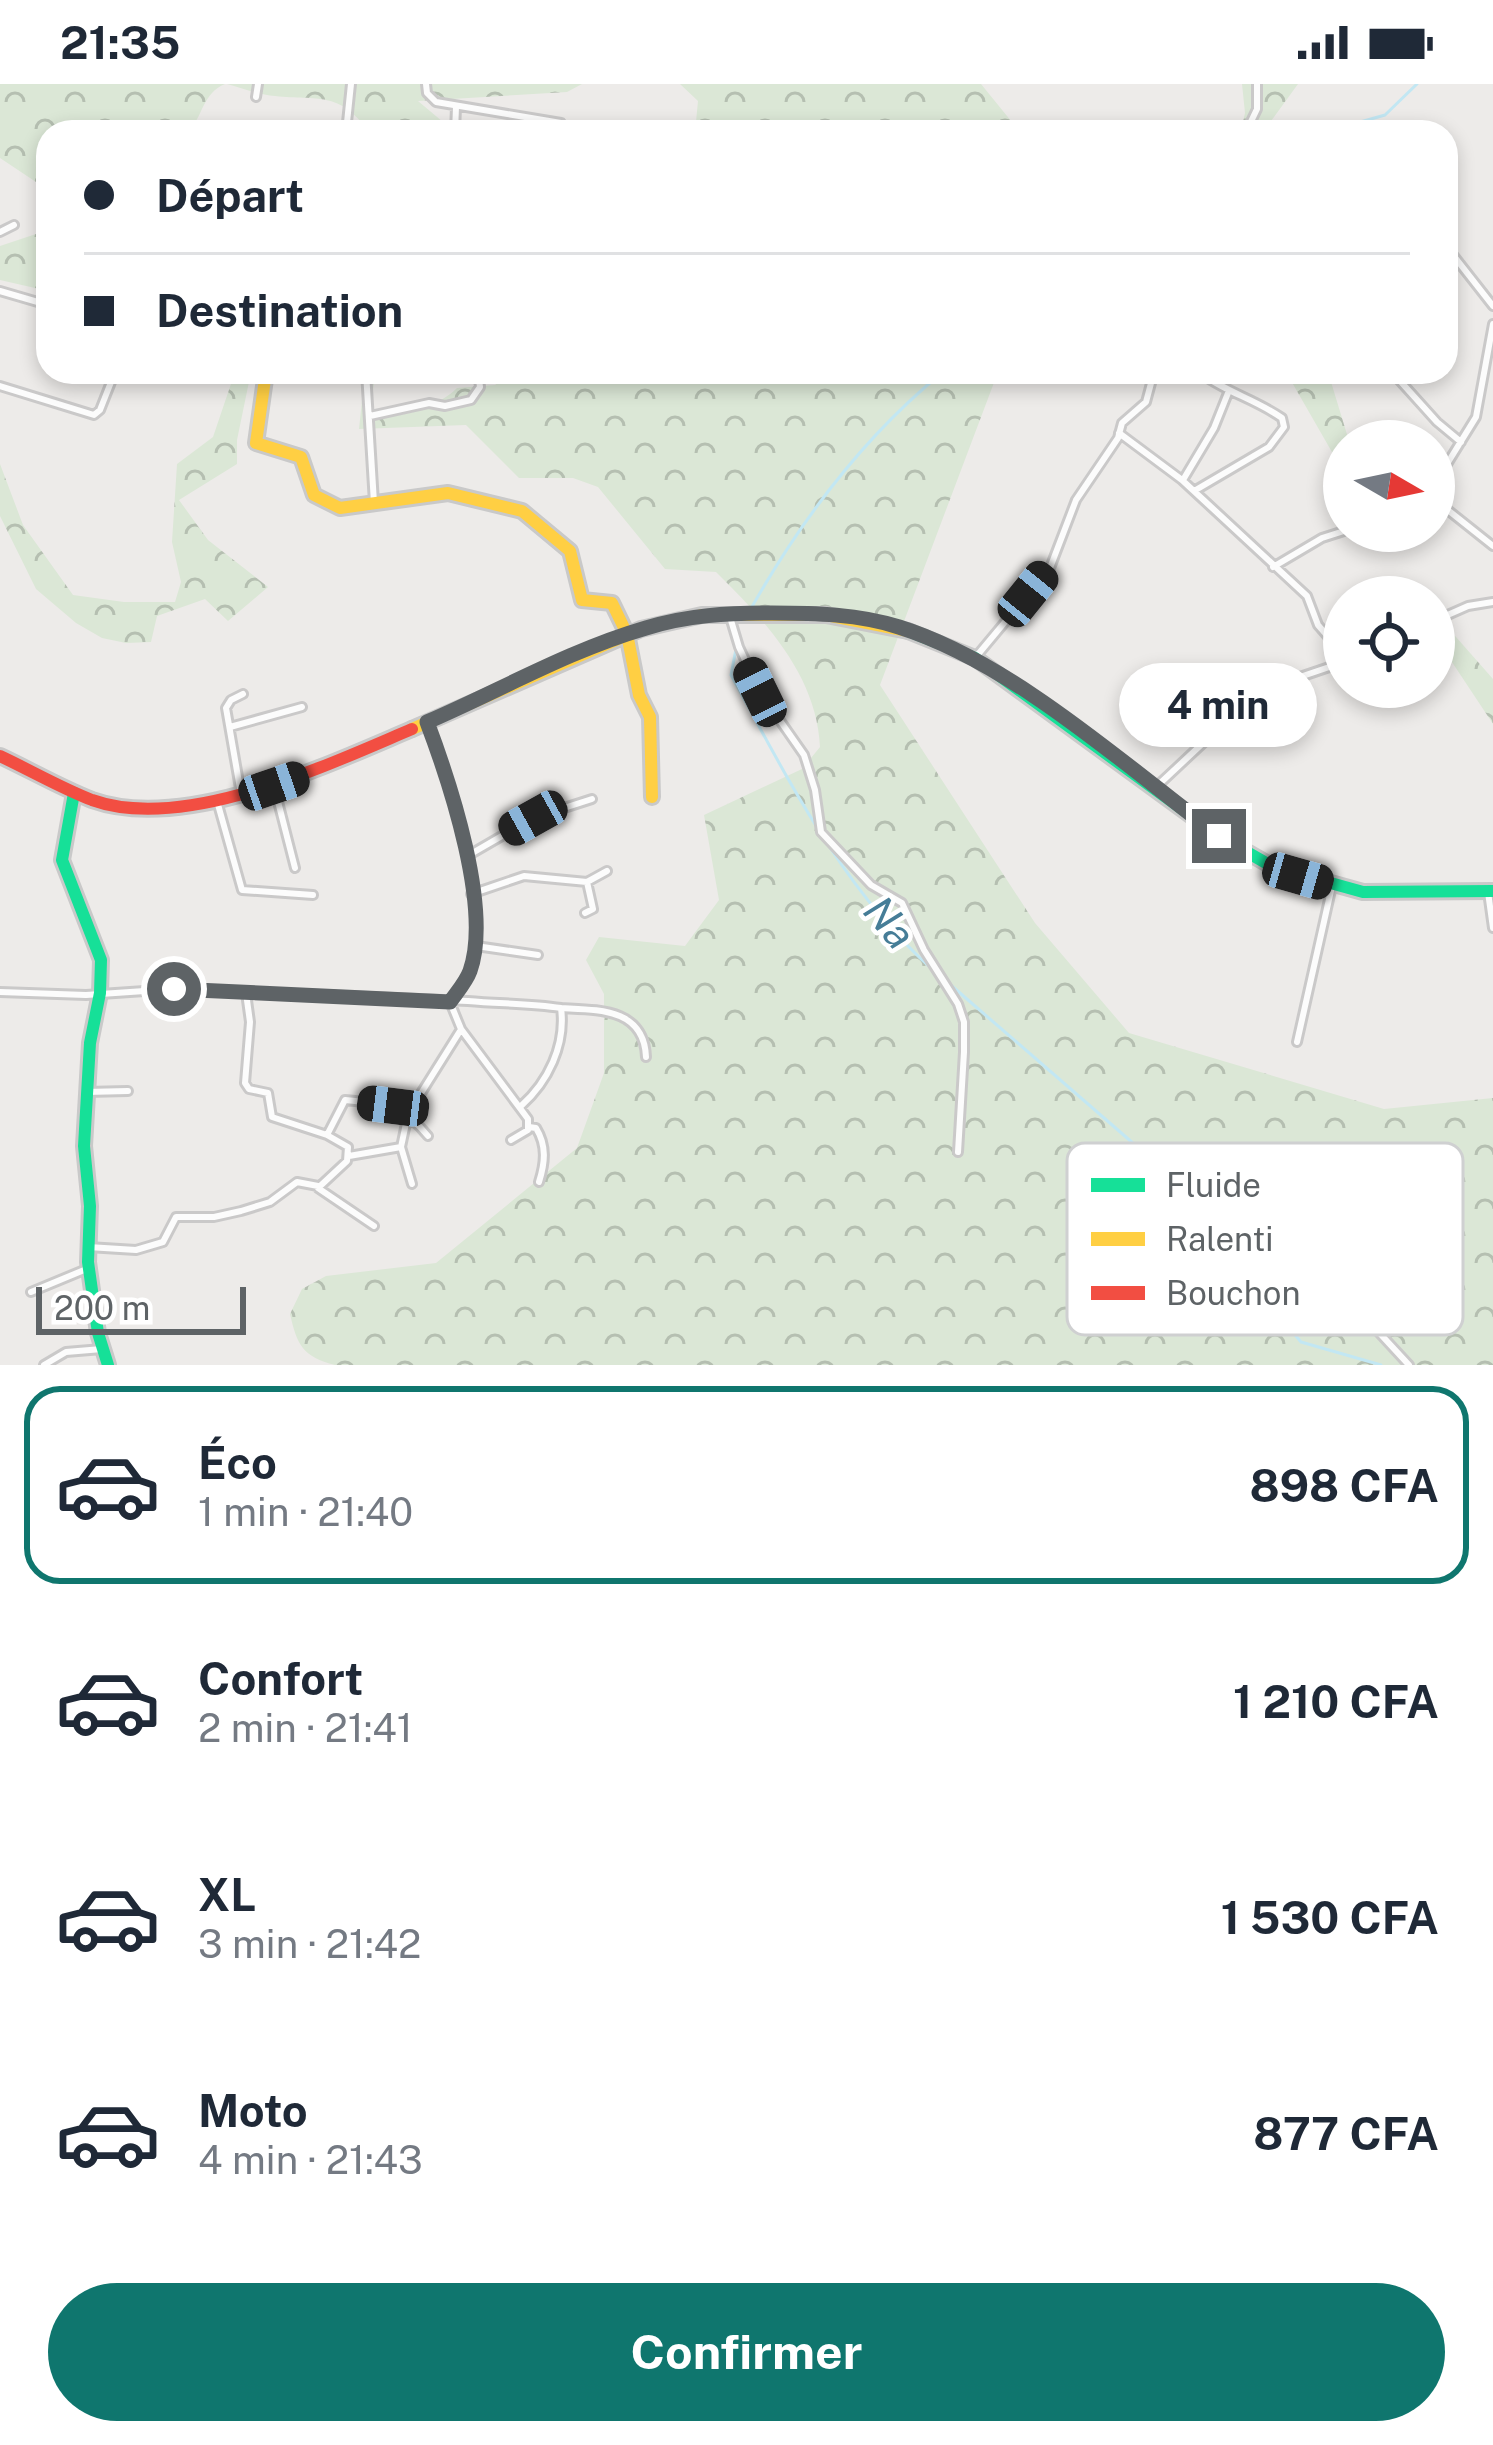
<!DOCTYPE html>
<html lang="fr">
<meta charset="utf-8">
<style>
:root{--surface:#fff;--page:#f6f6f7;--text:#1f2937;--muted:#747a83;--line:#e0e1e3;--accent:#0f766e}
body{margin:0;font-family:"Public Sans",sans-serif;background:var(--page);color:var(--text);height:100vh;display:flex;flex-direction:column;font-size:45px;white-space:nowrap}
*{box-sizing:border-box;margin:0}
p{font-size:39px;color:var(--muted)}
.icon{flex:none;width:66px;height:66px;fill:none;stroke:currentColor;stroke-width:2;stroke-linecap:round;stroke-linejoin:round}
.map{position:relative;height:1281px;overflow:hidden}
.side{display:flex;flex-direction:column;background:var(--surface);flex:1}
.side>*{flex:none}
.top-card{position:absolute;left:36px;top:36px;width:1422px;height:264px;border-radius:36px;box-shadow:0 6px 18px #0003;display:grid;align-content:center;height:264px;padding:0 48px;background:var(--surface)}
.needle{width:78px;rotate:99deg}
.fabs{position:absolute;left:1323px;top:336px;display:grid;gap:24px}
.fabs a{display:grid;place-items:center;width:132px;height:132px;border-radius:50%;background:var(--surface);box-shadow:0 6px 18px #0003;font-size:60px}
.scale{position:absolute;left:36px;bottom:30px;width:210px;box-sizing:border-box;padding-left:12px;border:6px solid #5e6366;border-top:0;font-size:33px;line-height:42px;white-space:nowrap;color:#5e6366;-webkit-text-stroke:9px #fff;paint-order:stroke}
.end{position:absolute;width:54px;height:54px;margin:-27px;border:15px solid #5e6366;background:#fff;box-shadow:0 0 0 6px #fff}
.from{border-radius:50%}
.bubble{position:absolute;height:84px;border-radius:42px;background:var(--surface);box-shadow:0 6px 18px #0003;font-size:39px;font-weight:700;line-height:84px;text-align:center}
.car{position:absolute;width:36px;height:72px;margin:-36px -18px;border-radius:15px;box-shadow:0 0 9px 3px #0007;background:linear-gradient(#222 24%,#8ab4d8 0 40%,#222 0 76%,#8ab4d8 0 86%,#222 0)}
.top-card b{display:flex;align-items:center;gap:42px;height:114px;font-size:45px}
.top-card b+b{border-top:3px solid var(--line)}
.top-card i{width:30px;height:30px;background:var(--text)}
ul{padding:21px 0 0;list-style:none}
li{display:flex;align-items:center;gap:36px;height:198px;margin:0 24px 18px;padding:0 24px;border:6px solid transparent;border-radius:36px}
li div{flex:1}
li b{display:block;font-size:45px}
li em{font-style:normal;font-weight:700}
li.selected{border-color:var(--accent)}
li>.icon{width:108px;height:108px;stroke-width:1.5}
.cta{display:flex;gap:24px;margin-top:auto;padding:24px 48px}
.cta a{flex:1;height:138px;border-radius:72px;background:var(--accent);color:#fff;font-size:48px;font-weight:700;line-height:138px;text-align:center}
.status{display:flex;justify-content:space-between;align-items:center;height:84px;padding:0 60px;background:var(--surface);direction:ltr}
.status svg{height:33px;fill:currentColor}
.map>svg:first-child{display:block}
</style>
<div class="status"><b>21:35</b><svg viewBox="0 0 49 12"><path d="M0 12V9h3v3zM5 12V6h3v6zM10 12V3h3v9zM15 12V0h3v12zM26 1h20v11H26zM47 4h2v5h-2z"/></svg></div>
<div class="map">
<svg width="1493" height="1281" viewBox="0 0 1493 1281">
<defs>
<pattern id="forest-crowns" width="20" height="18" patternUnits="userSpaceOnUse" patternTransform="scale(3)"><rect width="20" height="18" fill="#dbe7d6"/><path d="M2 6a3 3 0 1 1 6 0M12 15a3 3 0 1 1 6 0" fill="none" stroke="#b5bfb1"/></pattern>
</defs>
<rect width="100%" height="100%" fill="#edebe9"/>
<path fill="url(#forest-crowns)" d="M0 0H225C203 9 203 31 189 48H48V143L36 98 0 74Z
M227 0H582L567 8 418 17 455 48H369C339 6 318 17 275 12 259 11 242 4 227 0Z
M680 0H981L1020 48H695L698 17Z
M1242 0H1298L1263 48H1233L1242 42 1245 29Z
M48 146V207L0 196V162Z
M235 288H251L237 356V380L179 416 208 456 268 503 228 537 205 515 157 532 151 558 126 559 102 554 76 539 36 505 0 432V380L23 441 73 511 124 518H175L181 498 172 458 177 380 213 353Z
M365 288H380L374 298 370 332C398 336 437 324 457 304L495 301 513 288H998L880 601 1035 839 1129 949 1384 1025 1493 1014V1281H335C303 1273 297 1261 290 1230L302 1205 326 1192 436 1179 577 1064 604 989V910L586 876 599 853 685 862 719 816 704 731 802 685 820 663C817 592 765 536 716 488L665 485 598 403 573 394H519L466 341 359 345Z
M1286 288H1328L1349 357H1344V389Z
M1434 528 1493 595V640L1434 551Z"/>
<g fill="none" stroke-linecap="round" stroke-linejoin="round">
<path stroke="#c2e7f3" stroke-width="3" d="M1325 48 1385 31 1417 0
M749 528C799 439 863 353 943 288
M736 565 731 591C788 695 843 806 933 886
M945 896 1134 1060 1301 1258 1381 1281"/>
<g stroke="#cac9c9" stroke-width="12">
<path id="street" d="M426 0 427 9 436 18 561 39 567 48
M256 13 258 0
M346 48 351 0
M455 48 456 23
M1246 48 1257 25V0
M0 148 14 141
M1446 162 1493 222
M0 207 48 221
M366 288 374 419
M1392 288 1437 338 1461 358
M0 302 94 331 100 326 115 288
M370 332 429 319 445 322 471 316 480 303 478 288
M1119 349 1182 396 1307 512 1318 541 1344 571
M1183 396 1214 344 1228 309
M1434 401 1476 333 1493 240
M1194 407 1269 363 1284 343 1282 334C1255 315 1225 308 1199 288
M1434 415 1493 462
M1273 483 1322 454 1344 447
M730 533 739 563 760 608 804 671 815 706 821 748 871 801 902 819 924 866 958 920 964 938V968L958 1068
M1434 537 1468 522 1493 518
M975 574 1050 484 1076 416 1118 354 1122 339 1146 318 1154 288
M427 638C450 699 492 824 471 887 466 898 457 908 450 918
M230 643 302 623
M274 702 295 784
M1155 704 1233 631 1294 595 1344 578
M241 710 226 624 231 616 243 610
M217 717 242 806 313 811
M469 771 533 734 592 715
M1488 808 1493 844
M471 810 524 792 587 798 607 787
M585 829 593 825 587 798
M476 862 538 871
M0 908 86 911 174 905 468 917C501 920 529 919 561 924 566 961 548 998 521 1022
M246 909 250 938 245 999 249 1005 268 1009 272 1033 327 1051 348 1063 347 1077 318 1104 374 1142
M450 918 461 945 528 1035V1046L511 1056
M561 924C598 926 644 924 646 973
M1297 958 1332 802
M86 1008 128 1007
M529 1043 536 1044C547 1062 545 1079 539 1098
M327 1051 345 1016C382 1019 405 1023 428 1052
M349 1072 401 1063
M412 1100 401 1063 408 1030 460 947
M88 1163 136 1166 163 1158 176 1133H214L241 1127 270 1118 297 1098 318 1102
M31 1208 89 1184
M1373 1242 1409 1281
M44 1281 66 1268 102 1265"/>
</g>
<g stroke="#c9c9c9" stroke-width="18">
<path id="fast" d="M908 547 975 574 1219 752 1273 783 1363 808 1493 807
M74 709 62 776 101 876 100 909 90 959 84 1062 90 1122 88 1178 98 1249 108 1281"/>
</g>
<g stroke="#c9c9c9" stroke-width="18">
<path id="slow" d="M266 288 256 359 301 373 314 411 340 424 448 409 522 427 570 467 582 516 612 519 627 550 639 611 650 633 652 713
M412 645 641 545 702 531H826L908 547"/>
</g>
<g stroke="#c9c9c9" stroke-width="18">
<path id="jam" d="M0 672C30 686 61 704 92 716 184 749 327 681 412 645"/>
</g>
<use href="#street" stroke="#fcfcfc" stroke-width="6"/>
<use href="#fast" stroke="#16e098" stroke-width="12"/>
<use href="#slow" stroke="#ffcf43" stroke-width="12"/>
<use href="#jam" stroke="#f24e42" stroke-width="12"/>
</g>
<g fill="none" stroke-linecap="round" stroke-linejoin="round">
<path stroke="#5e6366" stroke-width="15" d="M174 905 450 918C457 908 466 898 470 887 492 825 450 699 427 638 499 607 570 566 646 544 688 531 728 529 772 529 814 529 859 530 899 543 1011 578 1125 681 1219 752"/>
</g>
<g text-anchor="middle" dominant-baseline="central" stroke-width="9" stroke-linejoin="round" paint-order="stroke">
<g font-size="42" font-style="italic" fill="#467d97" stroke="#fff">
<text transform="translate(890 838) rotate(50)">Na</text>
</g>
</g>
<rect x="1067" y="1059" width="396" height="192" rx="18" fill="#fff" stroke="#cfd0d1" stroke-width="3"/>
<rect x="1091" y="1094" width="54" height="14" fill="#16e098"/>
<rect x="1091" y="1148" width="54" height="14" fill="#ffcf43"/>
<rect x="1091" y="1202" width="54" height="14" fill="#f24e42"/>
<g font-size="33" fill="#5e6366">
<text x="1166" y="1113">Fluide</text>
<text x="1166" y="1167">Ralenti</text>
<text x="1166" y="1221">Bouchon</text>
</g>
</svg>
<div class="fabs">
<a><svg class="needle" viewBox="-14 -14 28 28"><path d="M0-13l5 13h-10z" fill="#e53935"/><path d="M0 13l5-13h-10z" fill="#747a83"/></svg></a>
<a><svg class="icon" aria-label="locate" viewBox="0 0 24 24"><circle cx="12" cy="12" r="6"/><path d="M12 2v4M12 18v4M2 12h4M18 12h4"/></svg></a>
</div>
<div class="scale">200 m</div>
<i class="end from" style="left:174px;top:905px"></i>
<i class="end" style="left:1219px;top:752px"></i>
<div class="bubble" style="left:1119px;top:579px;width:198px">4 min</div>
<i class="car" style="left:1028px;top:510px;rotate:39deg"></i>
<i class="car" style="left:760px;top:608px;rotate:334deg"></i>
<i class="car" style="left:274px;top:702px;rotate:71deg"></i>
<i class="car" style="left:533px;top:734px;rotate:241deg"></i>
<i class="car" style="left:1298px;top:792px;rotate:106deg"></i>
<i class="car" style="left:393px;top:1022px;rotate:277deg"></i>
<div class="top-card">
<b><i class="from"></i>Départ</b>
<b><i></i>Destination</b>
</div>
</div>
<section class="side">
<ul>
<li class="selected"><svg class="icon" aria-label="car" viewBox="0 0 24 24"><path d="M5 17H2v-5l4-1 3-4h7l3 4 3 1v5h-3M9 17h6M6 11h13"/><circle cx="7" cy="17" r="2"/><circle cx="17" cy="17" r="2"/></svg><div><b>Éco</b><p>1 min · 21:40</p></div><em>898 CFA</em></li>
<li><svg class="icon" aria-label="car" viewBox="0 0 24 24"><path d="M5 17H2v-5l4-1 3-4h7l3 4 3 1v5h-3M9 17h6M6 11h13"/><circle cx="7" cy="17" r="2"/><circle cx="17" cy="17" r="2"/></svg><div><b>Confort</b><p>2 min · 21:41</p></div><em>1 210 CFA</em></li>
<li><svg class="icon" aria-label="car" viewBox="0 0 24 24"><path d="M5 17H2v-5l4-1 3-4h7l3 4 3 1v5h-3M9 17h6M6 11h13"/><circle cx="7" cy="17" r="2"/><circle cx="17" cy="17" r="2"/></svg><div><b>XL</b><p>3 min · 21:42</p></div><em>1 530 CFA</em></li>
<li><svg class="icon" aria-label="car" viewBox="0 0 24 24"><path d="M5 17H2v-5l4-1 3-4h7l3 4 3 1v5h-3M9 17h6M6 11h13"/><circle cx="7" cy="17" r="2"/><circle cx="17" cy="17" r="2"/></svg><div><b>Moto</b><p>4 min · 21:43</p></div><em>877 CFA</em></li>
</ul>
<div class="cta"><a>Confirmer</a></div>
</section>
